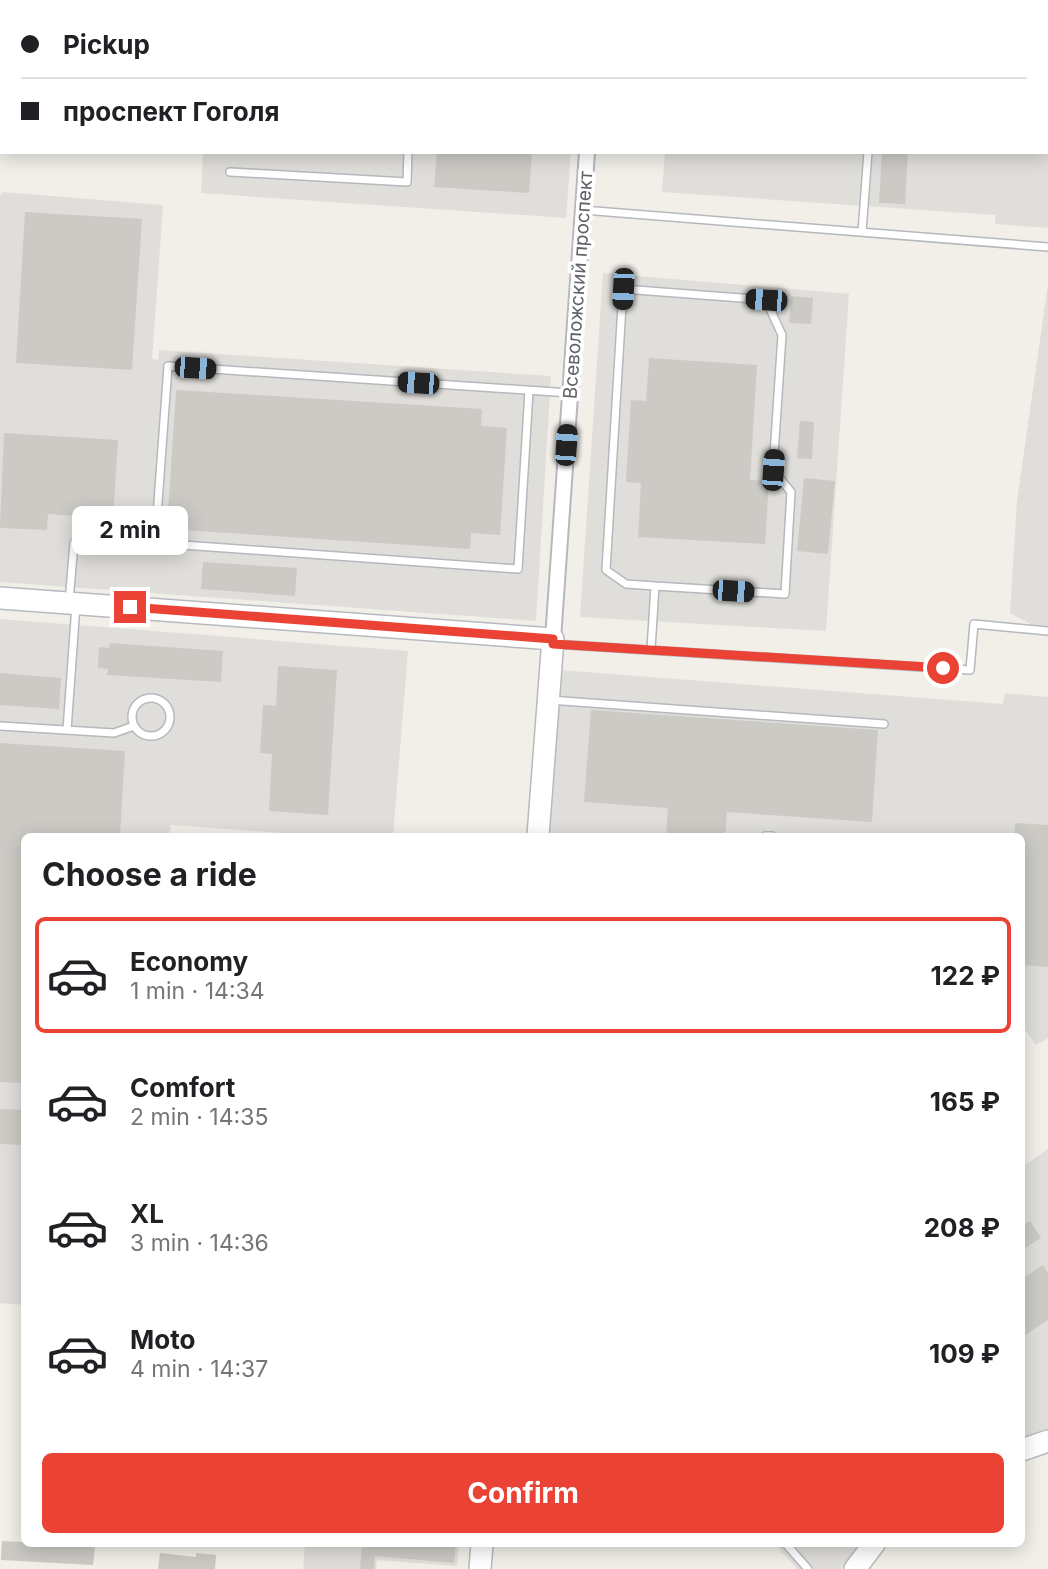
<!DOCTYPE html>
<meta charset="utf-8">
<style>
:root{--surface:#fff;--page:#f2f2f2;--text:#202124;--muted:#757577;--line:#e0e0e0;--accent:#ea4335}
body{margin:0;font-family:Inter,sans-serif;background:var(--page);color:var(--text);height:100vh;display:flex;flex-direction:column;font-size:26px;white-space:nowrap}
*{box-sizing:border-box;margin:0}
p{font-size:23px;color:var(--muted)}
.icon{flex:none;width:38px;height:38px;fill:none;stroke:currentColor;stroke-width:2;stroke-linecap:round;stroke-linejoin:round}
.map{position:relative;flex:1;overflow:hidden}
.side{position:absolute;left:21px;top:833px;width:1004px;height:714px;display:flex;flex-direction:column;background:var(--surface);border-radius:10px;box-shadow:0 4px 18px #0003}
.side>*{flex:none}
.guide{position:absolute;left:0px;top:0px;width:1048px;height:154px;box-shadow:0 4px 18px #0003;display:grid;align-content:center;height:154px;padding:0 21px;background:var(--surface)}
.end{position:absolute;width:32px;height:32px;margin:-16px;border:9px solid #ea4335;background:#fff;box-shadow:0 0 0 4px #fff}
.from{border-radius:50%}
.bubble{position:absolute;height:49px;border-radius:10px;background:var(--surface);box-shadow:0 4px 18px #0003;font-size:23px;font-weight:700;line-height:49px;text-align:center}
.car{position:absolute;width:21px;height:42px;margin:-21px -10px;border-radius:9px;box-shadow:0 0 5px 2px #0007;background:linear-gradient(#222 24%,#8ab4d8 0 40%,#222 0 76%,#8ab4d8 0 86%,#222 0)}
.guide b{display:flex;align-items:center;gap:24px;height:66px;font-size:26px}
.guide b+b{border-top:2px solid var(--line)}
.guide i{width:18px;height:18px;background:var(--text)}
ul{padding:0;list-style:none}
li{display:flex;align-items:center;gap:21px;height:116px;margin:0 14px 10px;padding:0 7px;border:4px solid transparent;border-radius:10px}
li div{flex:1}
li b{display:block;font-size:26px}
li em{font-style:normal;font-weight:700}
li.current{border-color:var(--accent)}
li>.icon{width:63px;height:63px;stroke-width:1.5}
h2{padding:0 21px;font-size:32px;line-height:84px}
.button{display:flex;gap:14px;margin-top:auto;padding:14px 21px}
.button a{flex:1;height:80px;border-radius:10px;background:var(--accent);color:#fff;font-size:28px;font-weight:700;line-height:80px;text-align:center}
.map>svg:first-child{display:block}
</style>
<div class="map">
<svg width="1048" height="1569" viewBox="0 0 1048 1569">
<rect width="100%" height="100%" fill="#f1efe8"/>
<path fill="#e0deda" d="M315 0H582L312 2Z
M676 0H1048V228L995 224V215L662 192 665 152H1046V2Z
M203 152H571L566 218 201 193Z
M3 192 163 205 152 359 158 360 159 350 551 376 536 621 0 582V196Z
M603 273 849 294 826 631 580 617Z
M1048 284V633L1010 613 1017 501Z
M0 619 408 651 393 836H323L171 825 169 836H24V1305L0 1303Z
M560 670 1003 704 1005 693 1048 697V1038L1036 1045 1022 1026V836H547Z
M1048 1149V1432L1022 1440V1167Z
M305 1544H459L457 1566 377 1560 376 1569H303Z
M775 1544H864L841 1569H797Z"/>
<path fill="#cccac5" d="M437 152H532L529 193 434 187Z
M882 152H908L905 204 879 203Z
M25 212 142 219 132 370 16 363Z
M791 296 813 298 811 324 789 323Z
M649 358 757 365 750 480 769 481 765 544 638 537 641 483 626 482 631 400 646 401Z
M176 390 482 409 481 426 507 428 500 535 471 533 470 549 167 529Z
M800 421 814 422 812 459 797 458Z
M4 433 118 440 113 519 48 514 47 530 0 528Z
M804 478 835 481 828 554 797 551Z
M203 562 297 568 295 596 201 589Z
M110 643 223 651 221 682 107 675 108 669 98 668 99 647 109 648Z
M278 666 337 670 328 815 269 811 272 754 260 753 263 705 276 706Z
M0 673 61 678 59 709 0 705Z
M591 710 878 730 872 822 727 812 725 836H666L668 808 584 802Z
M0 743 125 751 120 836H24V1083L0 1082Z
M1015 823 1048 825V967L1022 965V836H1014Z
M0 1109 24 1110V1145L0 1144Z
M1030 1221 1041 1238 1022 1250V1226Z
M1043 1265 1048 1273V1320L1022 1337V1279Z
M2 1541 95 1546 93 1565 1 1560Z
M362 1544H456L454 1563 375 1556 374 1569H360Z
M160 1553 196 1557V1553L216 1555 215 1569H158Z"/>
<g fill="none" stroke-linecap="round" stroke-linejoin="round">
<g stroke="#b5b8bc" stroke-width="10">
<path id="lane" d="M418 2V0
M699 2V0
M874 2V0
M0 80 2 79
M230 172 407 182 408 152
M583 210 1048 247
M862 232 868 152
M529 391 518 569 155 543 168 366 570 393
M69 602 74 543
M553 644 970 670 974 624 1048 631
M651 649 655 586 785 594 791 492 773 470 782 335 766 300 623 289 606 570 626 584 655 586
M132 717a19 19 0 1 1 38 0a19 19 0 1 1-38 0Z
M549 700 884 724
M0 726 114 733 134 726
M67 730 76 605
M765 836H772
M786 1544 808 1569"/>
</g>
<g stroke="#b5b8bc" stroke-width="18">
<path id="street" d="M598 2V0
M553 639 587 152"/>
</g>
<g stroke="#b6babf" stroke-width="24">
<path id="secondary" d="M0 598 553 639 538 836
M1022 1450 1048 1441
M480 1569 482 1544
M855 1569 874 1544"/>
</g>
<use href="#lane" stroke="#fff" stroke-width="7"/>
<use href="#street" stroke="#fff" stroke-width="14"/>
<use href="#secondary" stroke="#fff" stroke-width="21"/>
</g>
<g fill="none" stroke-linecap="round" stroke-linejoin="round">
<path stroke="#ea4335" stroke-width="9" d="M130 607 553 639V644L943 668"/>
</g>
<g text-anchor="middle" dominant-baseline="central" stroke-width="7" stroke-linejoin="round" paint-order="stroke">
<g font-size="19" fill="#5f6368" stroke="#fff">
<text transform="translate(578 285) rotate(-86)">Всеволожский проспект</text>
</g>
</g>
</svg>
<i class="end from" style="left:943px;top:668px"></i>
<i class="end" style="left:130px;top:607px"></i>
<div class="bubble" style="left:72px;top:506px;width:116px">2 min</div>
<i class="car" style="left:623px;top:289px;rotate:183deg"></i>
<i class="car" style="left:766px;top:300px;rotate:274deg"></i>
<i class="car" style="left:195px;top:368px;rotate:94deg"></i>
<i class="car" style="left:418px;top:383px;rotate:274deg"></i>
<i class="car" style="left:566px;top:445px;rotate:4deg"></i>
<i class="car" style="left:773px;top:470px;rotate:4deg"></i>
<i class="car" style="left:733px;top:591px;rotate:94deg"></i>
<div class="guide">
<b><i class="from"></i>Pickup</b>
<b><i></i>проспект Гоголя</b>
</div>
<section class="side">
<h2>Choose a ride</h2>
<ul>
<li class="current"><svg class="icon" aria-label="car" viewBox="0 0 24 24"><path d="M5 17H2v-5l4-1 3-4h7l3 4 3 1v5h-3M9 17h6M6 11h13"/><circle cx="7" cy="17" r="2"/><circle cx="17" cy="17" r="2"/></svg><div><b>Economy</b><p>1 min · 14:34</p></div><em>122 ₽</em></li>
<li><svg class="icon" aria-label="car" viewBox="0 0 24 24"><path d="M5 17H2v-5l4-1 3-4h7l3 4 3 1v5h-3M9 17h6M6 11h13"/><circle cx="7" cy="17" r="2"/><circle cx="17" cy="17" r="2"/></svg><div><b>Comfort</b><p>2 min · 14:35</p></div><em>165 ₽</em></li>
<li><svg class="icon" aria-label="car" viewBox="0 0 24 24"><path d="M5 17H2v-5l4-1 3-4h7l3 4 3 1v5h-3M9 17h6M6 11h13"/><circle cx="7" cy="17" r="2"/><circle cx="17" cy="17" r="2"/></svg><div><b>XL</b><p>3 min · 14:36</p></div><em>208 ₽</em></li>
<li><svg class="icon" aria-label="car" viewBox="0 0 24 24"><path d="M5 17H2v-5l4-1 3-4h7l3 4 3 1v5h-3M9 17h6M6 11h13"/><circle cx="7" cy="17" r="2"/><circle cx="17" cy="17" r="2"/></svg><div><b>Moto</b><p>4 min · 14:37</p></div><em>109 ₽</em></li>
</ul>
<div class="button"><a>Confirm</a></div>
</section>
</div>
